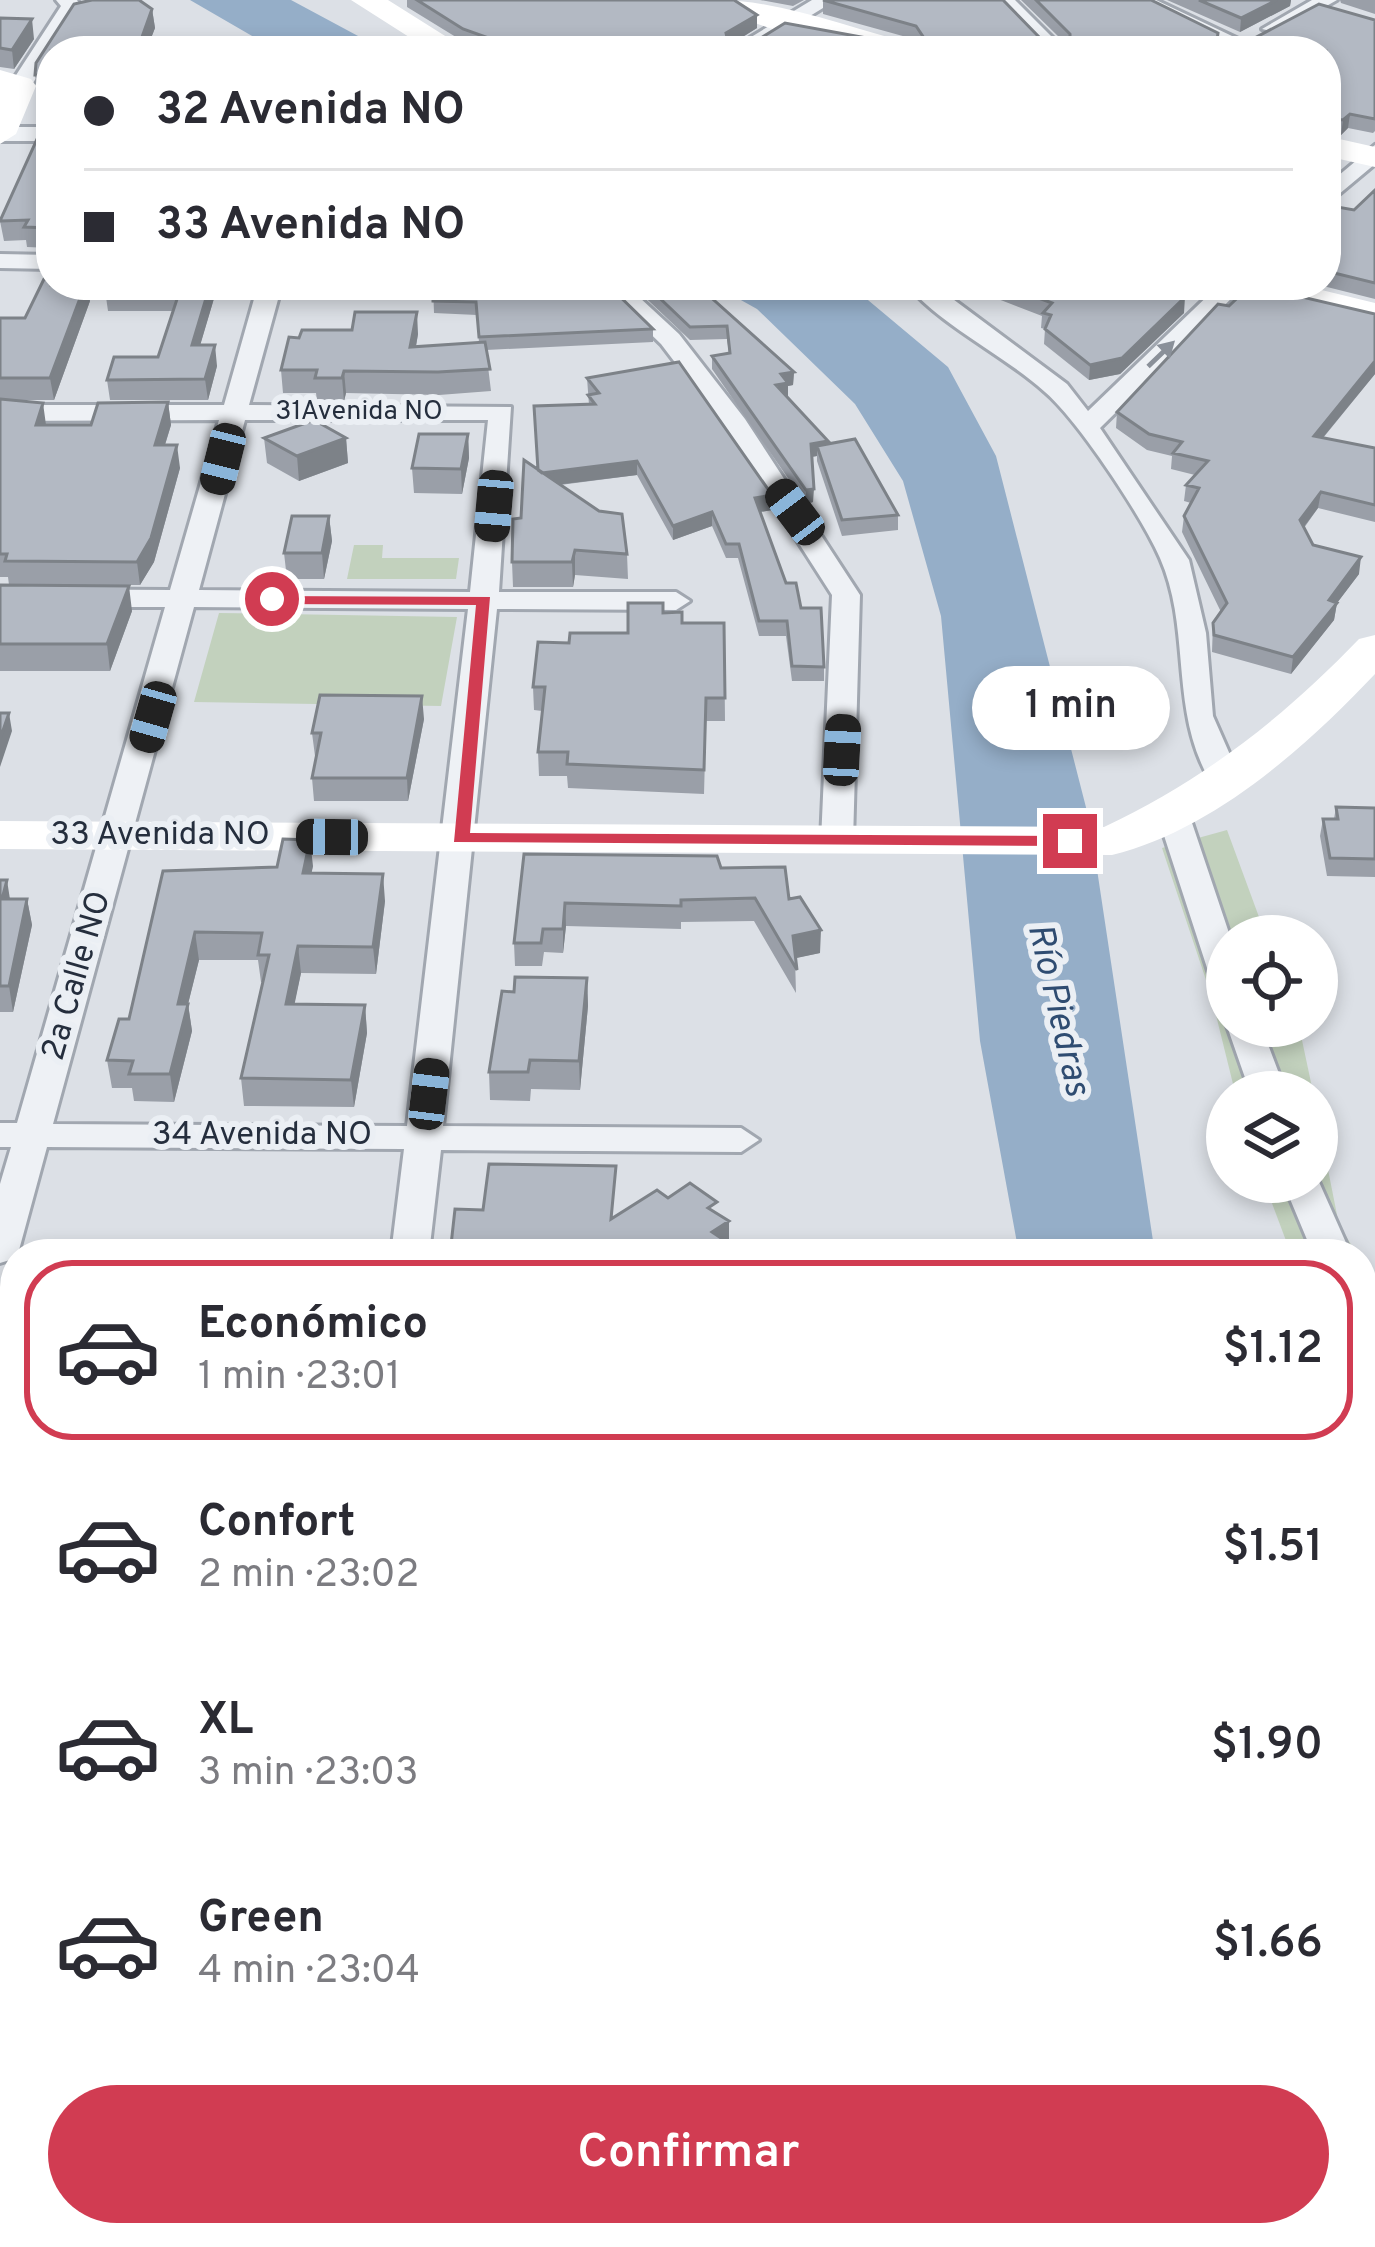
<!DOCTYPE html>
<html lang="es">
<meta charset="utf-8">
<style>
:root{--surface:#fff;--page:#f7f7f7;--text:#2b2b33;--muted:#7c7c81;--line:#e1e1e2;--accent:#d13c52}
body{margin:0;font-family:Overpass,sans-serif;background:var(--page);color:var(--text);height:100vh;display:flex;flex-direction:column;font-size:45px;white-space:nowrap}
*{box-sizing:border-box;margin:0}
p{font-size:39px;color:var(--muted)}
.icon{flex:none;width:66px;height:66px;fill:none;stroke:currentColor;stroke-width:2;stroke-linecap:round;stroke-linejoin:round}
.map{position:relative;flex:1;overflow:hidden}
.sheet{position:absolute;left:0px;top:1239px;width:1377px;height:1008px;display:flex;flex-direction:column;background:var(--surface);border-radius:48px 48px 0 0;box-shadow:0 6px 18px #0003}
.sheet>*{flex:none}
.hud{position:absolute;left:36px;top:36px;width:1305px;height:264px;border-radius:48px;box-shadow:0 6px 18px #0003;display:grid;align-content:center;height:264px;padding:0 48px;background:var(--surface)}
.controls{position:absolute;left:1206px;top:915px;display:grid;gap:24px}
.controls a{display:grid;place-items:center;width:132px;height:132px;border-radius:50%;background:var(--surface);box-shadow:0 6px 18px #0003;font-size:60px}
.end{position:absolute;width:54px;height:54px;margin:-27px;border:15px solid #d13c52;background:#fff;box-shadow:0 0 0 6px #fff}
.from{border-radius:50%}
.bubble{position:absolute;height:84px;border-radius:42px;background:var(--surface);box-shadow:0 6px 18px #0003;font-size:39px;font-weight:600;line-height:84px;text-align:center}
.car{position:absolute;width:36px;height:72px;margin:-36px -18px;border-radius:15px;box-shadow:0 0 9px 3px #0007;background:linear-gradient(#222 24%,#8ab4d8 0 40%,#222 0 76%,#8ab4d8 0 86%,#222 0)}
.hud b{display:flex;align-items:center;gap:42px;height:114px;font-size:45px}
.hud b+b{border-top:3px solid var(--line)}
.hud i{width:30px;height:30px;background:var(--text)}
ul{padding:21px 0 0;list-style:none}
li{display:flex;align-items:center;gap:36px;height:180px;margin:0 24px 18px;padding:0 24px;border:6px solid transparent;border-radius:48px}
li div{flex:1}
li b{display:block;font-size:45px}
li em{font-style:normal;font-weight:600}
li.active{border-color:var(--accent)}
li>.icon{width:108px;height:108px;stroke-width:1.5}
.primary-button{display:flex;gap:24px;margin-top:auto;padding:24px 48px}
.primary-button a{flex:1;height:138px;border-radius:72px;background:var(--accent);color:#fff;font-size:48px;font-weight:600;line-height:138px;text-align:center}
.map>svg:first-child{display:block}
</style>
<div class="map">
<svg width="1375" height="2247" viewBox="0 0 1375 2247">
<rect width="100%" height="100%" fill="#dce0e6"/>
<path fill="#c2d1bd" d="M354 545H383L382 558H459L456 579H347Z
M219 613 457 617 441 706 194 702Z
M1227 830 1266 936H1227V1026H1299L1313 1092H1235L1211 995 1162 848Z
M1317 1114 1339 1225 1357 1254H1291L1264 1182H1317Z"/>
<path fill="#95aec8" d="M190 0H291L386 51H278Z
M714 285H850L948 367 996 456 1090 823 1155 1254H1019L980 1041 941 616 903 481 855 404 757 309Z
M1362 1594 1375 1610V1899L1362 1888Z"/>
<g fill="none" stroke-linecap="round" stroke-linejoin="round">
<g stroke="#a1a7b0" stroke-width="6">
<path id="street" d="M56 0H77L81 6 28 91H12L9 86 61 6Z
M812 0H836L753 51H728Z
M994 0H1015L1066 51H1044Z
M1129 0H1156L1251 45 1234 49Z
M1312 0H1337L1279 33 1262 29Z
M0 127H51V141H0Z
M1375 145V164L1326 205V186Z
M0 254 51 255V269L0 268Z
M258 285H282L249 405 511 407 499 592H676L690 601 676 610 497 609 443 1126 741 1128 759 1140 741 1152 441 1150 429 1254H391L404 1149 47 1147 19 1250 13 1259 0 1263V1184L11 1147H0V1123H17L165 607H0V589L170 590 219 420 0 421V405H224ZM245 420H488L470 592 199 590ZM194 607 468 609 407 1126 53 1124Z
M600 285H626L679 334 745 419 860 595 853 841 848 848H826L821 841 832 595 725 428 661 344Z
M907 285H934L1067 384 1088 411 1219 285H1245L1100 428 1189 560 1206 633 1213 716 1242 782 1237 789H1215C1167 715 1193 633 1160 558 1142 517 1078 420 1045 392 1003 354 944 328 907 285Z
M1173 805 1189 814 1230 936 1227 987 1210 977 1157 814Z
M1227 1026H1261L1286 1092H1250Z
M1317 1178 1319 1182 1351 1254H1313L1283 1182Z
M1362 1294 1375 1297V1347L1362 1343Z
M0 1499H15V1529H0Z
M267 2232H327L320 2247H260Z
M1181 2232H1239L1246 2247H1188Z"/>
</g>
<use href="#street" fill="#eef1f5" fill-rule="evenodd"/>
<path fill="#fff" fill-rule="evenodd" d="M351 0H388L469 51H431Z
M718 0C780 0 852 29 914 44L919 51C872 51 749 36 718 0Z
M0 70 31 79 36 86 16 134 0 144Z
M1326 136 1375 147V167L1326 156Z
M1239 285H1301L1375 303V325L1244 293Z
M1375 635V674C1305 748 1213 830 1112 855L0 849V821L1104 827C1204 780 1284 717 1359 639Z"/>
</g>
<path fill="#9a9fa8" d="M92 0H139L152 9 155 28 146 51H51V94H38L35 75 36 63 74 4Z
M407 0H734L757 15V28L735 42 910 38 823 14V0L1042 40H1062L1021 0H1151L1217 40 1247 42 1375 20V131L1373 133 1348 128 1341 135 1326 133V51H488L464 42 407 7Z
M760 0H804L793 6Z
M1167 0H1291L1290 6 1240 32Z
M1340 0H1375V14L1341 3Z
M0 18 34 39 14 69 0 67Z
M51 123V248L27 247 26 240 4 241 0 221Z
M1375 190V299L1319 285H1326V205L1354 210Z
M107 285H218L200 345 217 366 208 400H110L107 380 158 357 173 311H108L105 290Z
M433 285 653 329V342L486 350 491 391 439 395 346 393 344 401H317L316 393H283L281 370 418 334 416 346 479 343 477 315 434 313Z
M632 285H697L794 372 793 385 788 386 786 396 828 444 898 515V530L842 536 817 461V456L812 457 813 502 806 504 712 369V356L729 353 727 339 690 340Z
M962 285H1136L1134 287 1184 313 1120 374 1089 380 1044 344 1045 329 1041 328 1042 316Z
M90 301 54 400H15L46 425H91L168 402 171 425 165 445 180 468 154 562 140 585H9L8 577H0V318H25Z
M1229 306 1375 374 1323 438 1375 448V522L1318 508 1304 528 1313 545 1359 574 1337 603 1334 620 1291 674 1212 652 1213 623 1221 612 1182 532 1184 516 1191 503 1184 501 1186 485 1195 475 1171 469 1172 456 1147 450 1116 428 1117 412Z
M587 378 772 510 760 512 786 583 801 608 824 667V681H792L786 636H759L738 558H726L712 526 673 540 637 475 560 485 627 554 628 579 575 575 573 587H513L512 562 521 518 538 469 589 405Z
M468 434 469 458 462 494 414 493 412 468Z
M264 438H346L348 463 299 481 267 463Z
M329 516 332 541 324 579H287L284 553Z
M0 585 132 611 110 671H0Z
M663 613 682 623H724L725 721H706L704 794 568 788 567 776H539L538 752 542 711 534 710 533 687 569 643 628 633Z
M424 719 408 801H314L312 778 316 756H315L312 733Z
M1336 807 1375 808V877L1327 876 1320 836 1323 819H1334Z
M524 854 721 868 789 899 820 953 795 958 796 993 754 921 681 922V929L566 926 563 953 544 952 542 966H515L514 943Z
M313 866 311 873 385 901 376 974 301 973 294 1004 365 1005 367 1033 354 1107 244 1106 241 1078 262 982H261L258 960H199L188 1004 192 1031 174 1102 134 1101 132 1088H112L107 1060 129 1019 163 871Z
M0 880 10 899H27L32 925 13 1012H0Z
M587 978 588 1006 580 1090 531 1089 530 1101 490 1100 489 1072 514 992Z
M2 1430H15V1457H7Z
M0 1555H15V1729H0Z
M0 1765 15 1766V1852H13L0 1905Z"/>
<path fill="#7d8288" d="M1277 0H1291L1290 6 1240 32 1241 18Z
M152 9 155 28 146 51H137Z
M757 15V28L726 47V33Z
M32 19 34 39 14 69 12 50Z
M1350 114 1348 128 1341 135 1343 120Z
M85 285H88L90 301 54 400 50 378Z
M210 285H218L194 366 192 345Z
M1185 297 1184 313 1120 374 1089 380 1090 365Z
M417 312 418 334 412 369 410 347Z
M215 345 217 366 208 400 205 379Z
M1375 361V374L1311 452 1314 436Z
M344 371 346 393 344 401 342 378Z
M794 372 793 385 788 386V396L776 398V385L781 374Z
M168 402 171 425 158 467 155 445Z
M43 403 46 425H36Z
M468 434 469 458 462 494 461 469Z
M346 438 348 463 299 481 297 456Z
M828 441 827 454 817 446V456L810 457 811 444Z
M177 445 180 468 154 562 140 585 137 562Z
M637 461V475L539 487 538 473Z
M814 489 813 502 806 504V490Z
M1321 492 1318 508 1297 536 1300 520Z
M772 495V510L754 513 755 498Z
M712 512V526L673 540V526Z
M329 516 332 541 324 579 322 553Z
M575 550V575L573 587 572 562Z
M1361 557 1359 574 1337 603 1334 620 1291 674 1293 657 1329 600Z
M129 586 132 611 110 671 107 644Z
M422 696 424 719 408 801 407 778Z
M9 713 12 731 0 767V739Z
M310 840 313 866 306 900 303 873Z
M383 874 385 901 376 974 373 947Z
M7 880 11 906 2 899Z
M27 899 32 925 13 1012 9 986Z
M565 903 566 926 563 953V929Z
M821 930 820 953 792 959 793 936Z
M195 932 199 960 188 1004 192 1031 174 1102 170 1074 178 1004Z
M298 946 301 973 289 1031 286 1004Z
M587 978 588 1006 580 1090 579 1061Z
M365 1005 367 1033 354 1107 351 1080Z
M729 1221V1240L724 1243 723 1254H702L712 1232Z
M6 1822 13 1852 0 1905V1847Z
M118 2232H125V2247H118Z"/>
<path fill="#b3b9c3" stroke="#7d8288" stroke-width="3" d="M92 0H139L152 9 137 51H51V75H35L36 63 74 4Z
M417 0H734L757 15 726 33 728 42 756 41 785 23 872 39 924 38 916 26 823 0H1003L1042 40H1070V34L1036 0H1151L1218 33 1217 40 1247 42 1319 4 1375 20V119L1350 114 1343 120 1326 118V51H525L463 29Z
M1199 0H1277L1241 18Z
M0 18 32 19 12 50 0 48Z
M51 123V228L24 227 28 220 0 221 43 126Z
M1375 190V283L1326 271V205L1354 210Z
M44 279H51V285H85L50 378H0V318H25Z
M107 285H210L192 345H215L205 379 107 380 114 357H158L180 290H105Z
M433 285H608L653 329 479 337 476 302 433 301Z
M646 285H697L794 372 781 374 788 383 776 385 828 441 811 444 814 489 806 490 712 356 730 353 727 326 690 327Z
M1003 285H1123L1185 297 1122 358 1090 365 1045 329 1051 315 1043 313 1052 303Z
M1251 285 1375 314V361L1314 436 1375 448V505L1321 492 1300 520 1313 545 1361 557 1329 600 1337 603 1293 657 1214 635 1213 623 1227 603 1184 516 1199 488 1186 485 1208 461 1173 453 1182 442 1149 434 1117 412 1218 304 1229 306Z
M355 312H417L410 347 485 342 490 369 438 372 344 371 342 378H315L317 370H281L289 337 299 338 302 330H352Z
M679 362 772 495 755 498 786 583H796L801 608H821L824 667 792 666 787 621H759L739 544H726L712 512 673 526 637 461 542 473 538 470 534 406 595 404 588 395 599 393 587 378Z
M0 399 43 403 36 425H91L98 403 168 402 155 445H177L151 538 137 562 5 561 7 554H0Z
M314 420 346 438 297 456 264 438Z
M419 434H468L461 469 412 468Z
M855 439 898 515 842 520 817 446Z
M524 460 599 511 622 514 627 554 575 550 572 562H512L513 519 521 518Z
M292 516H329L322 553H284Z
M0 585 129 586 107 644H0Z
M628 603H663V613L682 612V623H724L725 698H706L704 770 567 764 568 752H538L545 687H533L538 642 569 643 570 633H628Z
M320 695 422 696 407 778H312L321 733H312Z
M0 713H9L0 739Z
M1336 807 1375 808V859L1330 858 1323 819H1338Z
M283 839 310 840 303 873 383 874 373 947 298 946 286 1004 365 1005 351 1080 241 1078 269 955H258L262 933 195 932 178 1004H188L170 1074H129L133 1061 107 1060 119 1019H129L163 871 277 867Z
M524 854 717 856 721 868 785 867 789 899 800 897 821 930 793 936 797 970 755 898 681 900V906L565 903 563 929H543L541 943H514Z
M0 880H7L2 899H27L9 986H0Z
M515 977 587 978 579 1061 530 1060 528 1072H489L502 991 514 992Z
M489 1164 616 1166 611 1219 657 1190 668 1198 690 1183 717 1202 708 1208 729 1221 712 1232 724 1240 702 1254H450L455 1209 483 1210Z
M15 1389V1430H2Z
M0 1555H15V1701L0 1700Z
M0 1765 15 1766V1822H6L0 1847Z
M15 2167V2232H118V2247H0V2169Z"/>
<defs><path id="oneway-solid" d="M-6-.8H1V-3.2L6.5 0L1 3.2V.8H-6Z" transform="scale(3)"/></defs>
<use fill="#8a9099" href="#oneway-solid" transform="translate(1161 354) rotate(-44)"/>
<path fill="#d13c52" d="M266 596 490 597 470 833 1070 836 1079 841 1070 846 454 842 476 605 272 604Z"/>
<g text-anchor="middle" dominant-baseline="central" stroke-width="12" stroke-linejoin="round" paint-order="stroke">
<g font-size="27" fill="#252e3d" stroke="#ebeff4">
<text x="359" y="412">31Avenida NO</text>
</g>
<g font-size="33" fill="#252e3d" stroke="#ebeff4">
<text x="160" y="836">33 Avenida NO</text>
<text transform="translate(78 976) rotate(-74)">2a Calle NO</text>
<text x="262" y="1136">34 Avenida NO</text>
</g>
<g font-size="36" font-style="italic" fill="#2f4c71" stroke="#ebeff4">
<text transform="translate(1057 1010) rotate(77)">Río Piedras</text>
</g>
</g>
</svg>
<div class="controls">
<a><svg class="icon" aria-label="locate" viewBox="0 0 24 24"><circle cx="12" cy="12" r="6"/><path d="M12 2v4M12 18v4M2 12h4M18 12h4"/></svg></a>
<a><svg class="icon" aria-label="layers" viewBox="0 0 24 24"><path d="M12 4l9 5-9 5-9-5zM3 14l9 5 9-5"/></svg></a>
</div>
<i class="end from" style="left:272px;top:599px"></i>
<i class="end" style="left:1070px;top:841px"></i>
<div class="bubble" style="left:972px;top:666px;width:198px">1 min</div>
<i class="car" style="left:223px;top:459px;rotate:194deg"></i>
<i class="car" style="left:494px;top:506px;rotate:185deg"></i>
<i class="car" style="left:795px;top:512px;rotate:323deg"></i>
<i class="car" style="left:153px;top:717px;rotate:196deg"></i>
<i class="car" style="left:842px;top:750px;rotate:3deg"></i>
<i class="car" style="left:332px;top:837px;rotate:271deg"></i>
<i class="car" style="left:429px;top:1094px;rotate:7deg"></i>
<div class="hud">
<b><i class="from"></i>32 Avenida NO</b>
<b><i></i>33 Avenida NO</b>
</div>
<section class="sheet">
<ul>
<li class="active"><svg class="icon" aria-label="car" viewBox="0 0 24 24"><path d="M5 17H2v-5l4-1 3-4h7l3 4 3 1v5h-3M9 17h6M6 11h13"/><circle cx="7" cy="17" r="2"/><circle cx="17" cy="17" r="2"/></svg><div><b>Económico</b><p>1 min · 23:01</p></div><em>$1.12</em></li>
<li><svg class="icon" aria-label="car" viewBox="0 0 24 24"><path d="M5 17H2v-5l4-1 3-4h7l3 4 3 1v5h-3M9 17h6M6 11h13"/><circle cx="7" cy="17" r="2"/><circle cx="17" cy="17" r="2"/></svg><div><b>Confort</b><p>2 min · 23:02</p></div><em>$1.51</em></li>
<li><svg class="icon" aria-label="car" viewBox="0 0 24 24"><path d="M5 17H2v-5l4-1 3-4h7l3 4 3 1v5h-3M9 17h6M6 11h13"/><circle cx="7" cy="17" r="2"/><circle cx="17" cy="17" r="2"/></svg><div><b>XL</b><p>3 min · 23:03</p></div><em>$1.90</em></li>
<li><svg class="icon" aria-label="car" viewBox="0 0 24 24"><path d="M5 17H2v-5l4-1 3-4h7l3 4 3 1v5h-3M9 17h6M6 11h13"/><circle cx="7" cy="17" r="2"/><circle cx="17" cy="17" r="2"/></svg><div><b>Green</b><p>4 min · 23:04</p></div><em>$1.66</em></li>
</ul>
<div class="primary-button"><a>Confirmar</a></div>
</section>
</div>
